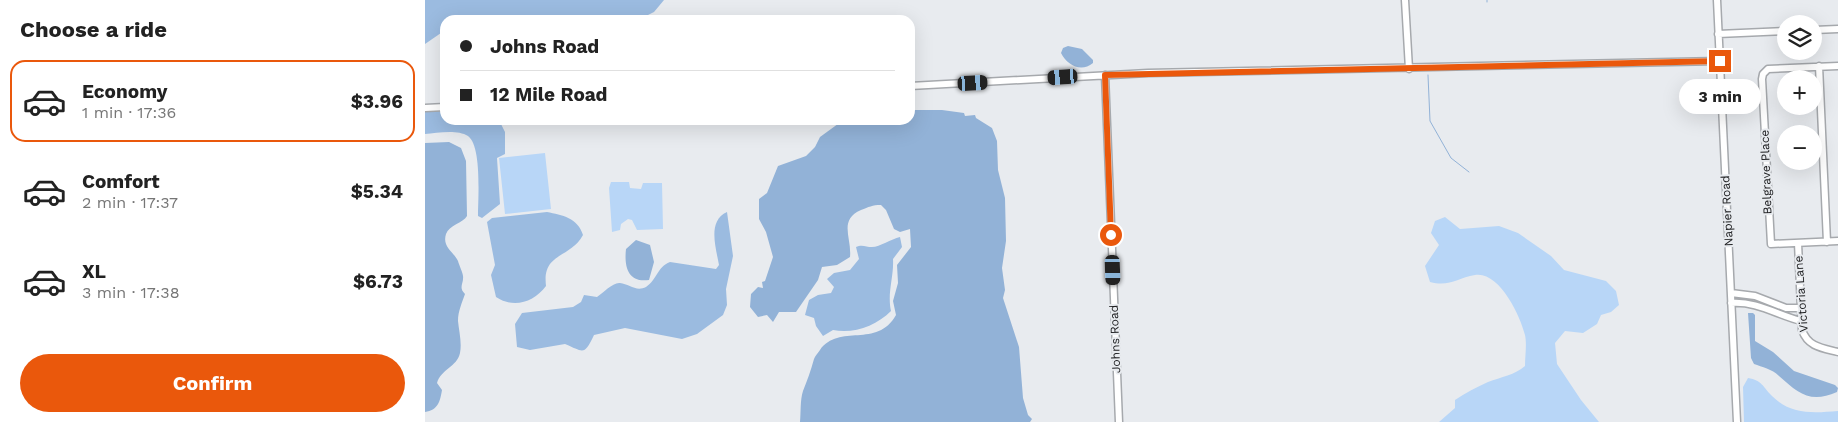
<!DOCTYPE html>
<meta charset="utf-8">
<style>
:root{--surface:#fff;--page:#f2f2f2;--text:#222;--muted:#767676;--line:#e0e0e0;--accent:#ea580c}
body{margin:0;font-family:"Work Sans",sans-serif;background:var(--page);color:var(--text);height:100vh;display:flex;flex-direction:column;font-size:19px;white-space:nowrap}
*{box-sizing:border-box;margin:0}
p{font-size:16px;color:var(--muted)}
.icon{flex:none;width:28px;height:28px;fill:none;stroke:currentColor;stroke-width:2;stroke-linecap:round;stroke-linejoin:round}
.map{position:relative;flex:1;overflow:hidden}
.drawer{display:flex;flex-direction:column;background:var(--surface);width:425px}
.drawer>*{flex:none}
.hud{position:absolute;left:15px;top:15px;width:475px;height:110px;border-radius:15px;box-shadow:0 5px 20px #0002;display:grid;align-content:center;height:110px;padding:0 20px;background:var(--surface)}
.controls{position:absolute;left:1352px;top:15px;display:grid;gap:10px}
.controls a{display:grid;place-items:center;width:45px;height:45px;border-radius:50%;background:var(--surface);box-shadow:0 5px 20px #0002;font-size:25px}
.end{position:absolute;width:22px;height:22px;margin:-11px;border:6px solid #ea580c;background:#fff;box-shadow:0 0 0 2px #fff}
.from{border-radius:50%}
.bubble{position:absolute;height:35px;border-radius:18px;background:var(--surface);box-shadow:0 5px 20px #0002;font-size:16px;font-weight:700;line-height:35px;text-align:center}
.car{position:absolute;width:15px;height:30px;margin:-15px -8px;border-radius:6px;box-shadow:0 0 4px 1px #0007;background:linear-gradient(#222 24%,#8ab4d8 0 40%,#222 0 76%,#8ab4d8 0 86%,#222 0)}
.hud b{display:flex;align-items:center;gap:18px;height:48px;font-size:19px}
.hud b+b{border-top:1px solid var(--line)}
.hud i{width:12px;height:12px;background:var(--text)}
ul{padding:0;list-style:none}
li{display:flex;align-items:center;gap:15px;height:82px;margin:0 10px 8px;padding:0 10px;border:2px solid transparent;border-radius:15px}
li div{flex:1}
li b{display:block;font-size:19px}
li em{font-style:normal;font-weight:700}
li.active{border-color:var(--accent)}
li>.icon{width:45px;height:45px;stroke-width:1.5}
h2{padding:0 20px;font-size:22px;line-height:60px}
.cta{display:flex;gap:10px;margin-top:auto;padding:10px 20px}
.cta a{flex:1;height:58px;border-radius:30px;background:var(--accent);color:#fff;font-size:20px;font-weight:700;line-height:58px;text-align:center}
main{display:flex;flex:1;min-height:0}
.map>svg:first-child{display:block}
</style>
<main>
<section class="drawer">
<h2>Choose a ride</h2>
<ul>
<li class="active"><svg class="icon" aria-label="car" viewBox="0 0 24 24"><path d="M5 17H2v-5l4-1 3-4h7l3 4 3 1v5h-3M9 17h6M6 11h13"/><circle cx="7" cy="17" r="2"/><circle cx="17" cy="17" r="2"/></svg><div><b>Economy</b><p>1 min · 17:36</p></div><em>$3.96</em></li>
<li><svg class="icon" aria-label="car" viewBox="0 0 24 24"><path d="M5 17H2v-5l4-1 3-4h7l3 4 3 1v5h-3M9 17h6M6 11h13"/><circle cx="7" cy="17" r="2"/><circle cx="17" cy="17" r="2"/></svg><div><b>Comfort</b><p>2 min · 17:37</p></div><em>$5.34</em></li>
<li><svg class="icon" aria-label="car" viewBox="0 0 24 24"><path d="M5 17H2v-5l4-1 3-4h7l3 4 3 1v5h-3M9 17h6M6 11h13"/><circle cx="7" cy="17" r="2"/><circle cx="17" cy="17" r="2"/></svg><div><b>XL</b><p>3 min · 17:38</p></div><em>$6.73</em></li>
</ul>
<div class="cta"><a>Confirm</a></div>
</section>
<div class="map">
<svg width="1413" height="422" viewBox="0 0 1413 422">
<rect width="100%" height="100%" fill="#e8ebef"/>
<path fill="#b8d6f7" d="M120 153 126 209 80 214 74 158Z
M186 182H204L205 188 216 189 218 183H237L238 229 212 230 207 220 203 219 196 224 195 230 187 232 184 188Z
M1020 217 1035 229 1074 226 1093 233 1126 256 1139 270 1181 281 1191 291 1194 305 1186 312 1176 315 1172 324 1158 333 1140 331 1130 343 1132 364 1156 400 1174 422H1014L1030 408V400C1040 393 1052 387 1063 382 1076 377 1090 375 1100 366 1100 356 1102 344 1100 335 1095 315 1074 271 1050 275 1032 278 1025 287 1005 282L1000 266 1014 245 1006 233 1010 221Z
M1323 378C1337 380 1338 387 1347 396 1366 415 1388 413 1413 411V422H1319L1318 387Z"/>
<path fill="#9bbbe0" d="M0 0H239L229 12 213 20H20V33H16L0 44Z
M20 111V120H74L80 132V154L72 158 75 204 57 218 53 216C53 199 57 146 43 136 32 129 12 133 0 134V112Z
M122 212C137 215 153 218 158 235 145 259 117 252 121 286 109 302 89 309 71 297L66 275 70 265 62 222 67 218Z
M302 212 308 256 301 289 302 305 298 315 272 334 257 339 200 328 169 335C159 356 159 352 140 344L105 350 92 347 90 324 97 313 148 307 156 302 159 295 172 297C178 293 188 282 195 283 204 284 211 292 221 287 232 280 232 267 245 262L291 269 294 265C291 248 282 221 302 212Z
M475 237 477 247 468 259C469 277 462 293 466 311 451 326 429 334 408 330L398 336 391 326 389 318 380 315 384 300 393 295 406 293 409 287 402 279 409 273 425 270 434 259 431 247C437 244 441 247 447 247 455 247 466 239 475 237Z"/>
<path fill="#92b2d7" d="M643 46 657 49 668 60V63C656 73 642 65 636 53L638 48Z
M485 110H517L539 113 540 116 550 115 551 118 567 128 572 141 573 170 580 198 581 241 577 268 580 290 578 298 594 347 598 398 603 415 607 419 605 422H375C376 412 375 400 378 391 382 381 386 370 389 359 390 356 393 353 395 350 414 323 452 349 471 315L468 301 473 283 472 265 486 247 485 229 475 232 469 229 461 210 456 205C447 205 444 207 436 210 413 220 427 238 425 257L412 265 397 267 393 280 371 312H354L348 322 342 315 333 317 325 307 326 294 333 287 338 288 337 282 340 281 348 257 341 232 334 219V199L342 193 353 166 381 156 390 147 395 137 417 121 485 120Z
M24 142 36 148 41 161 42 216C38 223 24 225 21 234 17 247 28 251 33 261 34 265 38 273 38 276 39 284 33 287 40 294 37 303 33 311 33 321 34 331 37 343 35 353 32 367 16 369 12 383L17 390C15 402 13 410 0 412V143Z
M211 240 225 245 229 262 224 280C203 283 199 267 201 249Z
M1323 313H1328L1330 315V341L1348 352 1369 371 1410 385 1413 388 1412 392C1385 404 1373 393 1354 376 1347 369 1337 367 1329 364L1326 358Z"/>
<g fill="none" stroke-linecap="round" stroke-linejoin="round">
<path stroke="#92b2d7" stroke-width="1" d="M1062 0V2
M1003 75 1005 121 1026 158 1044 172"/>
<g stroke="#a6a9ad" stroke-width="9">
<path id="minor" d="M980 0 984 69
M1292 0 1312 422
M1389 30 1413 29
M1293 34 1361 31
M1394 66 1402 242
M1413 66 1343 69 1338 74 1337 79 1346 244 1413 241
M680 75 694 422
M485 86 723 73 1295 61
M0 108 20 107
M1373 243 1377 330C1383 347 1397 348 1413 352
M1306 293 1330 296 1361 308H1376
M1306 303C1332 301 1352 315 1376 321"/>
</g>
<use href="#minor" stroke="#fff" stroke-width="6"/>
</g>
<g fill="none" stroke-linecap="round" stroke-linejoin="round">
<path stroke="#ea580c" stroke-width="6" d="M686 235 680 75 1295 61"/>
</g>
<g text-anchor="middle" dominant-baseline="central" stroke-width="4" stroke-linejoin="round" paint-order="stroke">
<g font-size="12" fill="#202123" stroke="#e8ebef">
<text transform="translate(1341 172) rotate(-92)">Belgrave Place</text>
<text transform="translate(1302 211) rotate(-93)">Napier Road</text>
<text transform="translate(1376 294) rotate(-94)">Victoria Lane</text>
<text transform="translate(690 339) rotate(-92)">Johns Road</text>
</g>
</g>
</svg>
<div class="controls">
<a><svg class="icon" aria-label="layers" viewBox="0 0 24 24"><path d="M12 4l9 5-9 5-9-5zM3 14l9 5 9-5"/></svg></a>
<a>+</a>
<a>−</a>
</div>
<i class="end from" style="left:686px;top:235px"></i>
<i class="end" style="left:1295px;top:61px"></i>
<div class="bubble" style="left:1254px;top:79px;width:82px">3 min</div>
<i class="car" style="left:638px;top:77px;rotate:266deg"></i>
<i class="car" style="left:548px;top:83px;rotate:87deg"></i>
<i class="car" style="left:688px;top:270px;rotate:178deg"></i>
<div class="hud">
<b><i class="from"></i>Johns Road</b>
<b><i></i>12 Mile Road</b>
</div>
</div>
</main>
